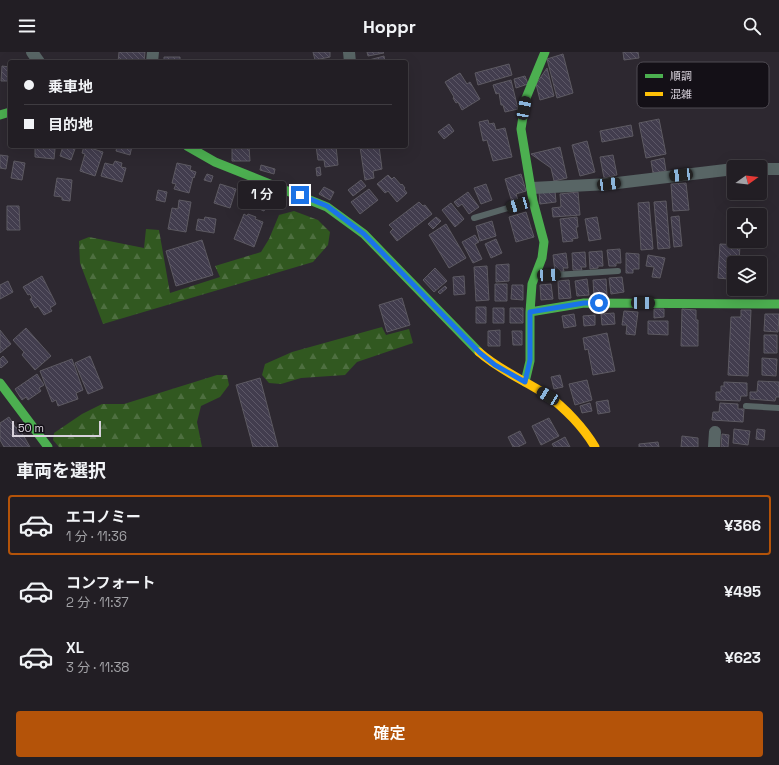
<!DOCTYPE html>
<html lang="ja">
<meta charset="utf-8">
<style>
:root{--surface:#221e24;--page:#2a272c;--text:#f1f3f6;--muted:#a2a2a6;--line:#3f3c41;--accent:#b45309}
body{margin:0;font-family:"Space Grotesk","Noto Sans JP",sans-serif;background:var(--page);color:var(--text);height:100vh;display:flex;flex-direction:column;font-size:15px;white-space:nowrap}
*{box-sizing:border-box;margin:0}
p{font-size:13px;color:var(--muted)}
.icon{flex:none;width:22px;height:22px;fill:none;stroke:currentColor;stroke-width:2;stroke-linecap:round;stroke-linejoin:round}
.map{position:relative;height:395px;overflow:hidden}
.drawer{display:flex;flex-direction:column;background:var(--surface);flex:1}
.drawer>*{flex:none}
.hud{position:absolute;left:8px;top:8px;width:400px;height:88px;border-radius:4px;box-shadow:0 4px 16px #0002,0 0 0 1px var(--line);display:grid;align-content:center;height:88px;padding:0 16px;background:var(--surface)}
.needle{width:26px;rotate:75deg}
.buttons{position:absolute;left:727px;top:108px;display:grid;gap:8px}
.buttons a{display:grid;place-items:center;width:40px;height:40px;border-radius:4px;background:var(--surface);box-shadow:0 4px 16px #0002,0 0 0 1px var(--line);font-size:20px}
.scale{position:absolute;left:12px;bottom:10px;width:89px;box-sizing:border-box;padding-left:4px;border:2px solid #d7d1db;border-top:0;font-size:11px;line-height:14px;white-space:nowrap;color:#d7d1db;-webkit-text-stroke:3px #141017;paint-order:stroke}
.end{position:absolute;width:18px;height:18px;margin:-9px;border:5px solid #1a73e8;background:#fff;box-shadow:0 0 0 2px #fff}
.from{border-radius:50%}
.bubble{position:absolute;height:28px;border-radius:4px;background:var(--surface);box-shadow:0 4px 16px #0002,0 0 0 1px var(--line);font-size:13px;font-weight:600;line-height:28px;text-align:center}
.car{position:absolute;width:12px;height:24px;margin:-12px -6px;border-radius:5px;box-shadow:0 0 3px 1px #0007;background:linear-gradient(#222 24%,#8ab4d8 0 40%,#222 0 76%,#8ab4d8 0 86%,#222 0)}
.hud b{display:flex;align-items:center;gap:14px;height:38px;font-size:15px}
.hud b+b{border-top:1px solid var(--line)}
.hud i{width:10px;height:10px;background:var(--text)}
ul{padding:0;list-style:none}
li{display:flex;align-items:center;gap:12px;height:60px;margin:0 8px 6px;padding:0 8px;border:2px solid transparent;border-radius:4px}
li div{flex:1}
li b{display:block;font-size:15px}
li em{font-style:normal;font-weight:600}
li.selected{border-color:var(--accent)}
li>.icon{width:36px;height:36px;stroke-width:1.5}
h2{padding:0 16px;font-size:18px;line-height:48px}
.cta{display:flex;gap:8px;margin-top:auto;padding:8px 16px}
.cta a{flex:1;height:46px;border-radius:4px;background:var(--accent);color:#fff;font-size:16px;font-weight:600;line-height:46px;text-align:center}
header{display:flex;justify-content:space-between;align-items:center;height:52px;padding:0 16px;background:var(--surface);font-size:18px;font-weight:600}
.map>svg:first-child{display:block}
</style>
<header><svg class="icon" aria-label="menu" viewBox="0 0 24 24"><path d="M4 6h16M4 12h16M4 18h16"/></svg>Hoppr<svg class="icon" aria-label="search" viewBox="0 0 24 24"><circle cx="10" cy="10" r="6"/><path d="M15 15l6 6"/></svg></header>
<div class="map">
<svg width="779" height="395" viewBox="0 0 779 395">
<defs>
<pattern id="forest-firs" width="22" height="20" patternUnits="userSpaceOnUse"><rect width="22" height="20" fill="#315820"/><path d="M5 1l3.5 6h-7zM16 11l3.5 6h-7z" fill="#4e6f40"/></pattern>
<pattern id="building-back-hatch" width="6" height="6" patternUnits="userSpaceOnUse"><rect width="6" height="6" fill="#423d4e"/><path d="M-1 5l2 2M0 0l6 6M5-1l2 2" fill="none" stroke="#5d5867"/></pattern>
</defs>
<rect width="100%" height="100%" fill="#2d2830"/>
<path fill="url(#forest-firs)" d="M294 159 318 168 330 180 328 193 313 210 103 272 80 211 79 189 89 185 144 196 146 177 159 178 170 241 220 225 215 214 261 200 269 187 279 163Z
M382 275 386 283 409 277 413 291 357 310 345 323 301 326 281 332 269 331 262 323 265 312 292 300Z
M217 323H227L229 333 220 345 201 354 197 370 202 395H59L53 388 54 381 82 362 102 352H124Z"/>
<path fill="url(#building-back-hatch)" stroke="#5d5a62" d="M119 0H145L144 10H118Z
M313 0H330V5L315 8Z
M367 0H383L384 1 368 4Z
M623 0H638L639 6 624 8Z
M563 2 573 41 557 46 547 7Z
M384 4 385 10H369V8Z
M164 5H180V10H164Z
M509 12 512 23 478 33 475 21Z
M2 14 10 15V29H1Z
M547 16 554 44 540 48 536 32Z
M460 21 467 32 470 30 480 47 462 58 458 50 456 51 453 46 454 45 445 30Z
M525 24 528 32 516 36 514 27Z
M511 28 518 57 505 60 503 53H501L499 41 496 42 493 33Z
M659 67 666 102 646 106 639 71Z
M488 68 489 72 494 71 496 78 505 76 512 105 493 109 487 88 483 89 479 70Z
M449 72 454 79 444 87 438 80Z
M631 73 633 84 602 90 600 79Z
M587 89 595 120 580 124 572 93Z
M63 94 68 96V94H76L71 108 60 104Z
M84 94 103 100 95 124 80 119 85 102 82 101Z
M117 94H132L130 103 116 99Z
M232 94H249L250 109H232Z
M316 94H336L338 113 325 115 324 108H318Z
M369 94H379L382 117 373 119 374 126 365 128 360 95Z
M35 95 55 97 54 107 35 105Z
M560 95 567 126 554 129 551 116 531 102Z
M0 103 8 104 6 117 0 116Z
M613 103 617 123 604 126 600 105Z
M664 106 666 119 653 121 651 109Z
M14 109 25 111 22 128 11 126Z
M115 109 122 111 121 115 126 116 122 130 101 124 105 111 113 113Z
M177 111 191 114 190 118 196 120 194 126 193 125 189 141 174 137 176 132 172 131Z
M261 113 275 117 274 122 260 118Z
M320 115 321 123 317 124 316 116Z
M207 122 213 124 211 130 204 128Z
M521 122 526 139 516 142 518 148 512 150 505 127Z
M388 123 392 127 394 125 401 133 402 132 405 136 404 137 407 141 397 150 388 139 385 141 377 132Z
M57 126 72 128 70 149 62 148V145L54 144Z
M361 128 366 134 353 144 348 138Z
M686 131 689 158 673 159 671 132Z
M220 132 236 137 230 156 214 151Z
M486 132 492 148 481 152 474 136Z
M324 135 334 140 330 148 319 142Z
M369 137 378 148 360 162 351 150Z
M158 138 167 140 165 150 156 148Z
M555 139 556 150 540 152 539 141Z
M468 140 479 155 469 162 462 152 458 155 454 150Z
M578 140 580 163 553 165 552 156 561 155 560 142Z
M179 148 191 150 186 180 168 177 172 156 178 157Z
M261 148 268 151 264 159 257 156Z
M666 149 670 196 658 197 654 150Z
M419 150 423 154 425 153 432 162 397 189 390 180 393 177 389 173Z
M649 150 653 197 641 198 638 151Z
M451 151 464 167 455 175 442 158Z
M7 154H19L20 178H7Z
M526 160 534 185 516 190 509 165Z
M244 162 247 164 248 162 256 165 255 167 263 170 254 195 234 187Z
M679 164 682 194 674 195 671 165Z
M205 165 216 167 214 181 196 178 198 167 204 168Z
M436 165 441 169 433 177 428 172Z
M577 165 578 175H576L578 186 572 187 573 189 563 190 560 167Z
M597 165 601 187 589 189 585 167Z
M492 169 496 184 480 189 476 174Z
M446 172 466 206 449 216 429 183Z
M475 183 479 190 475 192 482 207 473 211 462 190Z
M496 187 502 201 491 206 485 192Z
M202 188 213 223 176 234 166 199Z
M720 192 740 193 739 211H734V234H728V227L718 226Z
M620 197 621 211H616V214H609L607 198Z
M602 199 603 214H598V216L590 217 589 200Z
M585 200 586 215H581L582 218H573L572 201Z
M566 201 568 216H563L564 219 555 220 553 203Z
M626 201 639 202V217H633V221H626Z
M648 203 665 206 660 226 652 225 654 215 646 214Z
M509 212V229L496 230V213Z
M487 214 489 248 476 249 474 215Z
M435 216 447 229 434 240 423 228Z
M42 224 56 252 50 256 52 259 44 263 38 254 35 256 30 247 32 246 30 242 28 243 23 235Z
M464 224 465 242 454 243 453 225Z
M622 225 624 240 611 242 609 226Z
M587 227 589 243 577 244 575 229Z
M606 227 607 243 594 244 593 228Z
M569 228 571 246 559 247 558 229Z
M8 229 13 240 0 247V233Z
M495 232H507V249H495Z
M551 232 553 247 541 248 540 233Z
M512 233H523V248L511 247Z
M445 234 447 236 440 242 438 240Z
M402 246 410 273 387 280 379 253Z
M476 255H486V271H476Z
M493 256H504V271H493Z
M510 256H523V271H510Z
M654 257H664V265L654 266Z
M682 257 696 258V268H698V294H681Z
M741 258H751L748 324 728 323 731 265H741Z
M624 259 638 260 635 283 626 282 627 273H622Z
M614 261 615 272 602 273 601 262Z
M574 262 576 274 564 276 562 264Z
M765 262H779L778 280 764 279Z
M595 263V273L584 274 583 264Z
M648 269H668V283L648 282Z
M26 276 51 304 35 318 22 303 24 300 13 288Z
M0 278 11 292 0 301Z
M500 278V294H488V279Z
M512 279H522V293H513Z
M607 281 615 319 593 323 588 297 585 298 583 286Z
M764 283H777V301H764Z
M3 304 8 310 1 316 0 315V307Z
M90 304 103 336 88 342 75 311Z
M762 306 777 307 776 324 762 323Z
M72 307 83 338 76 341 78 347 58 354 56 348 52 350 40 319Z
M37 322 44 333 39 336 41 339 28 348 26 345 22 348 15 337Z
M560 323 563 335 554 337 551 325Z
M260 326 278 395H253L236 333Z
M587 328 592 348 575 353 569 332Z
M758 329 779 330V345H776L775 349 750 347V340H757Z
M724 330 747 331V344H741L740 349 716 348V340H721V334H724Z
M608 348 610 360 598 362 596 350Z
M590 351 592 359 582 361 580 354Z
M720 351 738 352V357H744L743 370 712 368 713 360H719Z
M9 365 16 376 18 374 30 395H4L0 388V371Z
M549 366 559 384 541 393 532 374Z
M734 377 750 379 748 393 733 391Z
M757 377 765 378 764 388 756 387Z
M520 379 526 391 518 395H513L508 385Z
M722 382 729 383 728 395H721Z
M682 384 698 386V395H681Z
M565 385 570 395H554L552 392Z
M658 390 659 395H639V392Z"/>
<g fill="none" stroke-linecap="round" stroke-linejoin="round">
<path stroke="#586565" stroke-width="6" d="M474 166 532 149
M539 224 618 219
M746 354 779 356"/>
<path stroke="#586565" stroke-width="12" d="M32 0 39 10
M349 0 350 10
M152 10 153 0
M760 117H779
M532 136 609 132 734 117
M714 395 715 380"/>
<path stroke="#4caf50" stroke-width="9" d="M0 63 10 60
M187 94 215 110 327 155 364 182 479 300
M530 260 584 251 779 252
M525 330 530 309V260L532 232 542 206 544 190 533 149 521 77 526 46 545 0
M0 331 48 395"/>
<path stroke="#ffc107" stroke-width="9" d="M479 300C499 318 524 328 547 343 565 356 584 376 595 395"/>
</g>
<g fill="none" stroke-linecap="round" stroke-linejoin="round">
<path stroke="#1a73e8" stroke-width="5" d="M300 143 327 154 364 182 480 301 495 313 525 330 530 308V260L584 251H599"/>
</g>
<rect x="637" y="10" width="132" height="46" rx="6" fill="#141017" stroke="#4e4a52" stroke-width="1"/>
<rect x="645" y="22" width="18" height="4" fill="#4caf50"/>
<rect x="645" y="40" width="18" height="4" fill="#ffc107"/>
<g font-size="11" fill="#d7d1db">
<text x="670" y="28">順調</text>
<text x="670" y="46">混雑</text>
</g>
</svg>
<div class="buttons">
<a><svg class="needle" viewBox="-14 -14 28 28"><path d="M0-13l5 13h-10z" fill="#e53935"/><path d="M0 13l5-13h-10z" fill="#a2a2a6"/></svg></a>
<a><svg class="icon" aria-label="locate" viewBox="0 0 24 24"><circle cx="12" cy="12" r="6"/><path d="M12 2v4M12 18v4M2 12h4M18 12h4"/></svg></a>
<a><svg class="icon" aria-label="layers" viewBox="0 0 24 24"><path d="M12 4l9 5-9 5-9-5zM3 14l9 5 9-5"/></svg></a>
</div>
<div class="scale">50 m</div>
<i class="end from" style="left:599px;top:251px"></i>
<i class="end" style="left:300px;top:143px"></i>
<div class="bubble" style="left:238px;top:129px;width:48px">1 分</div>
<i class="car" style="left:524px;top:56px;rotate:11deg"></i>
<i class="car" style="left:681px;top:123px;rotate:264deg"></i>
<i class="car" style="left:609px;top:132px;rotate:83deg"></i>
<i class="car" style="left:518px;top:153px;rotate:254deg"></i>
<i class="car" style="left:549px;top:223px;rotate:87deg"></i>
<i class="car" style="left:643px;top:251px;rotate:91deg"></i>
<i class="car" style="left:548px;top:344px;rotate:301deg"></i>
<div class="hud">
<b><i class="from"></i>乗車地</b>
<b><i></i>目的地</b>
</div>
</div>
<section class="drawer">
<h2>車両を選択</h2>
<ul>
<li class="selected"><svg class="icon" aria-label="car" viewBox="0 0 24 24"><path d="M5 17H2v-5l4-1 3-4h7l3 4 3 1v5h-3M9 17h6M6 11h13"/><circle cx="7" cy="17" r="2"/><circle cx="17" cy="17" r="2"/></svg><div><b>エコノミー</b><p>1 分 · 11:36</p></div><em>¥366</em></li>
<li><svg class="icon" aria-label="car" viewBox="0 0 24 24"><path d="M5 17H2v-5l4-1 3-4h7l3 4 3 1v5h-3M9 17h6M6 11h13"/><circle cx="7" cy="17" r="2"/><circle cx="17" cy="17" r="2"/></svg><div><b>コンフォート</b><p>2 分 · 11:37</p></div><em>¥495</em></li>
<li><svg class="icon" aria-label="car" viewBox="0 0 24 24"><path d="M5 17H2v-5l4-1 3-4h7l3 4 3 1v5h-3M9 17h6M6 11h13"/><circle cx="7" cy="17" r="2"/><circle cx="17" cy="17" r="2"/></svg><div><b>XL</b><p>3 分 · 11:38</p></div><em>¥623</em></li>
</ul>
<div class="cta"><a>確定</a></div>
</section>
